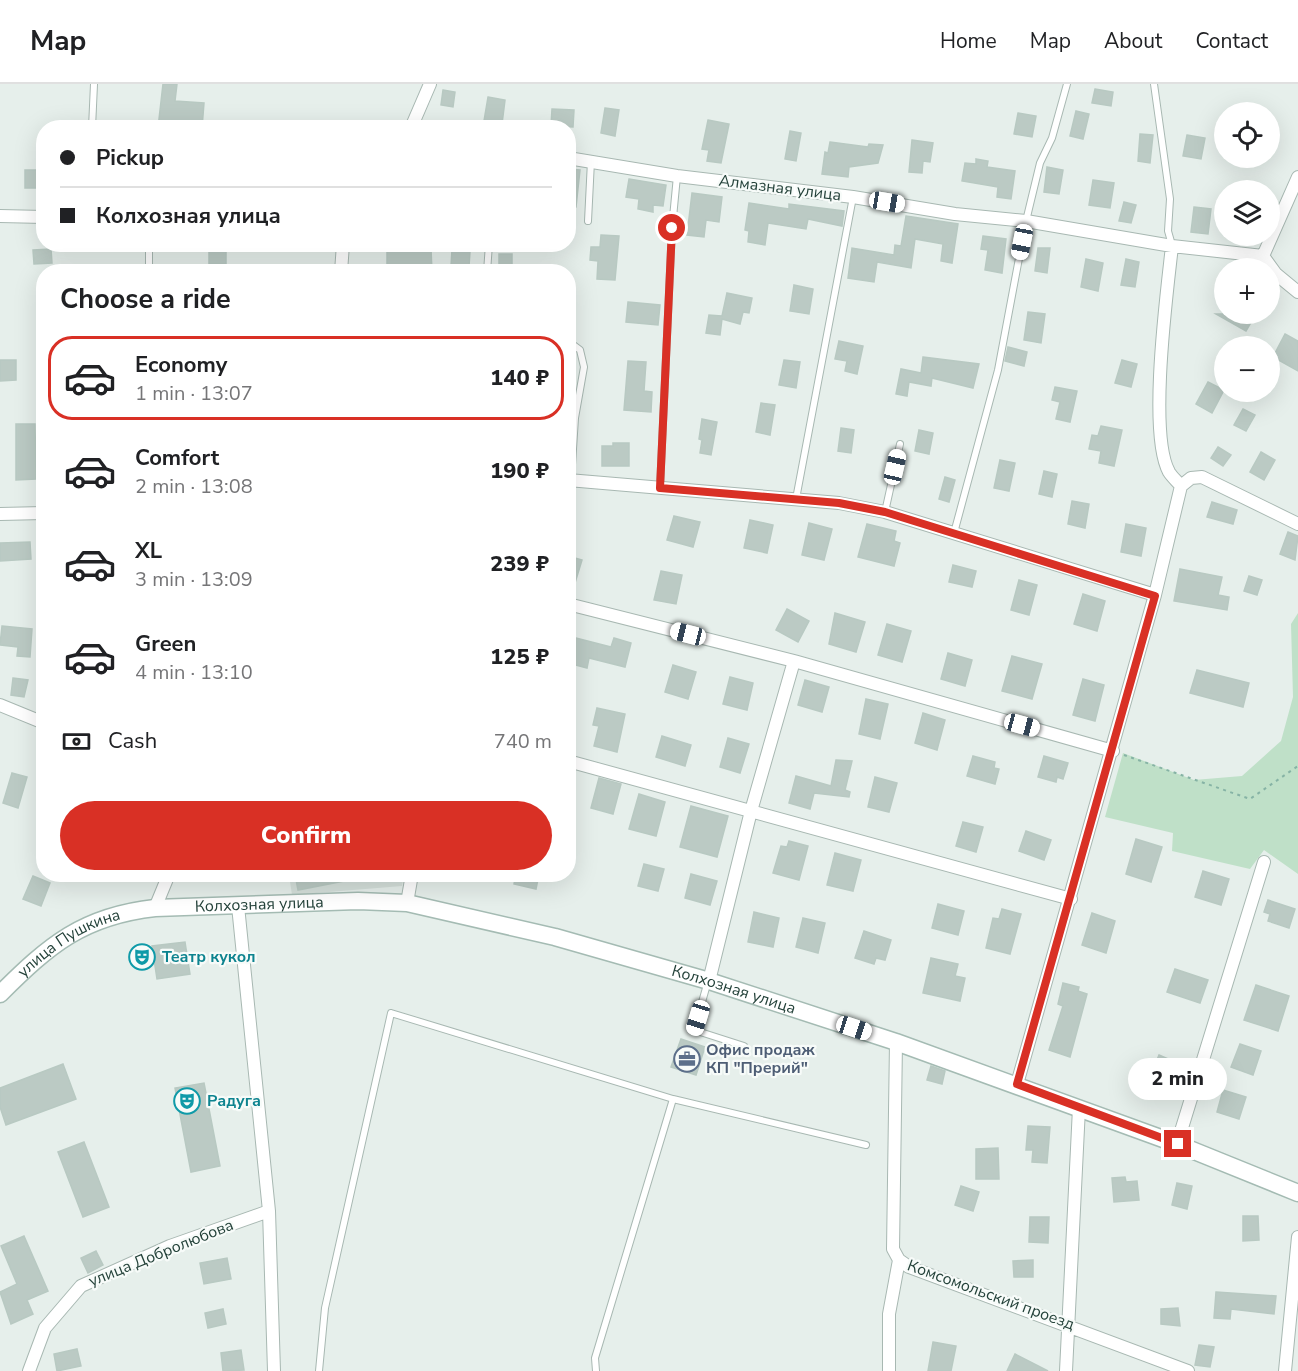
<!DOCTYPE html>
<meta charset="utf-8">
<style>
:root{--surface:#fff;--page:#f2f2f2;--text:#202124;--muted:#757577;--line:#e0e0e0;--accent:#d93025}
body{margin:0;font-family:"Nunito Sans",sans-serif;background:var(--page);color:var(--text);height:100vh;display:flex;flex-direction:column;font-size:22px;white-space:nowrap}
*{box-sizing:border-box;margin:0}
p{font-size:20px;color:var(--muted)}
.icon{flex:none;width:33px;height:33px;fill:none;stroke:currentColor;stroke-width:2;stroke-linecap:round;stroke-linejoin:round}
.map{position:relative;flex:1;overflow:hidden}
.details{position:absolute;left:36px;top:180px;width:540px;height:618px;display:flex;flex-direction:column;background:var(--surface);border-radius:24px;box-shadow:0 6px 24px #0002}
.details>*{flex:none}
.hud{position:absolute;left:36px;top:36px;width:540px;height:132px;border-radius:24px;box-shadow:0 6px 24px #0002;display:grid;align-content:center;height:132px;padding:0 24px;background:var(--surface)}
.tools{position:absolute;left:1214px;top:18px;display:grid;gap:12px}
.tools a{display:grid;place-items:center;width:66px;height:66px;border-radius:50%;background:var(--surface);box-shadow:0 6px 24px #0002;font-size:30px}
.end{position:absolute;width:27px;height:27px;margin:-14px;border:8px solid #d93025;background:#fff;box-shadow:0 0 0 3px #fff}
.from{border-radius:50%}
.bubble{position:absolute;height:42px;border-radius:21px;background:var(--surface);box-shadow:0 6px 24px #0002;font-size:20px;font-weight:800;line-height:42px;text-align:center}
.car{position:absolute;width:18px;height:36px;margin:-18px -9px;border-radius:8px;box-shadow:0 0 4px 2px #0007;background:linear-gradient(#fff 24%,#345 0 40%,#fff 0 76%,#345 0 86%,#fff 0)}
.hud b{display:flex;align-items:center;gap:21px;height:57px;font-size:22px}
.hud b+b{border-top:2px solid var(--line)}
.hud i{width:15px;height:15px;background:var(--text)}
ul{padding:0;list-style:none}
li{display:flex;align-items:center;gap:18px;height:84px;margin:0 12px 9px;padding:0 12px;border:3px solid transparent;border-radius:24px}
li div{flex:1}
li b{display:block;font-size:22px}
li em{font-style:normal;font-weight:800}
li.on{border-color:var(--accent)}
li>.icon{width:54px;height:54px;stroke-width:1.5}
h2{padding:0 24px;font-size:27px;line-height:72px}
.pay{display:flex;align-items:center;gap:15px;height:66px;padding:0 24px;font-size:22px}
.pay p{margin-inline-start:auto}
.action{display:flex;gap:12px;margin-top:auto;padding:12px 24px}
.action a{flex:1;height:69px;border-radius:36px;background:var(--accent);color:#fff;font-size:24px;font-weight:800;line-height:69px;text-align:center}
header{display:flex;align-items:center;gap:36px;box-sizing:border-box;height:84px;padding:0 30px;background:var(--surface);border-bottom:2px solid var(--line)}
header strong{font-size:28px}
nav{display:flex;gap:33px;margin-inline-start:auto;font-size:21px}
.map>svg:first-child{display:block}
</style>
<header>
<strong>Map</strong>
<nav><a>Home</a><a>Map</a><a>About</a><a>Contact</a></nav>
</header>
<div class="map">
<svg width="1298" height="1287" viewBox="0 0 1298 1287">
<rect width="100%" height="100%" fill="#e6efeb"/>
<path fill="#d4dfda" d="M289 791H404L402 802 292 811Z"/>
<path fill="#bfe0c8" d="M1298 529V790L1264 766 1250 785 1172 767 1173 749 1105 733 1123 669 1194 696 1242 692 1281 657 1293 613 1291 540Z"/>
<path fill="#bbcac4" stroke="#b8c9c2" stroke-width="1.5" d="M163 0H177L175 17 204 19 202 44H158Z
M1095 5 1113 8 1111 22 1092 19Z
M443 6 455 8 453 23 441 21Z
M488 13 505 16 502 40 484 37Z
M605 24 619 26 615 52 601 49Z
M552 25 574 26 573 43 551 42Z
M1076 27 1089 30 1083 55 1070 52Z
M1018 29 1036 32 1032 53 1014 50Z
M708 36 729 40 721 79 707 77 709 66 702 65Z
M790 47 801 49 796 77 785 75Z
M1140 50 1153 51 1150 79 1138 77Z
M1187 51 1205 54 1201 75 1183 72Z
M912 56 933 59 930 78 923 77 922 89 909 88Z
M830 58 868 63 869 60 883 61 878 79 849 83 848 93 822 90 825 68 828 69Z
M976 75 988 77 987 83 1015 87 1011 115 997 113 998 103 962 97 965 79 976 80Z
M1047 83 1063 86 1059 110 1044 108Z
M568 85 580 86 576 123 568 122Z
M25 86H42V104H25Z
M629 95 666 101 663 122 653 121V128L638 125 639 115 626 113Z
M1093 96 1114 99 1110 124 1089 121Z
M692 109 722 113 719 138 706 136 704 153 687 151Z
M1124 118 1136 121 1131 139 1119 137Z
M749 119 789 125V120L844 127 842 142 808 135 806 145 768 139 765 161 748 158 749 147 745 146Z
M1194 123 1211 125 1208 150 1191 148Z
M906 132 958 140 952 179 941 177 943 160 915 155 911 184 877 178 874 198 848 194 852 164 894 171 895 161 901 162Z
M601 151 619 152 615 196 597 195 598 177 590 176 591 163H600Z
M983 152 1006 155 1002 189 985 186 988 166 981 165Z
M209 160H226V180H209Z
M402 162V166L431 165 432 188H387V163Z
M1038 164H1050L1047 189 1035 187Z
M51 165 52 179 34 180 33 166Z
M452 166 470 167 469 183 451 182Z
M499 170H512V188H499Z
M1086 175 1103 179 1098 207 1081 203Z
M1126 175 1139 178 1135 203 1121 201Z
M794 201 813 205 809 230 790 227Z
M727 209 752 214 749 229 743 228 740 240 722 235 720 251 706 249 709 231 722 232Z
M628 218 660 221 658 241 626 238Z
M1028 228 1045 230 1041 259 1024 256Z
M1216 230H1256L1246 247Z
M1285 250 1298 257V287L1273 273Z
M839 257 863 262 857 290 845 287 847 277 835 275Z
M1008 263 1027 268 1024 282 1005 277Z
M923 273 979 280 973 304 932 294 931 302 909 298 907 312 896 310 901 285 921 289Z
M0 276H16V296L0 297Z
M784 276 800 278 796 304 779 301Z
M1122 276 1137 280 1131 303 1115 299Z
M628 277 646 278 644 307 652 308 651 328 624 326Z
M1208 298 1224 306 1212 329 1196 320Z
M1055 303 1077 307 1070 338 1056 335 1060 318 1052 316Z
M761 319 775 321 770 351 756 348Z
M1243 325 1255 331 1246 347 1234 341Z
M702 335 717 338 711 371 700 369 702 356 699 355Z
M16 340H35L36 395 16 396Z
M1101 342 1122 346 1114 382 1099 379 1101 367 1089 365 1092 351 1098 352Z
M841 344 854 346 851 369 838 367Z
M919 346 933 349 929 370 915 367Z
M613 359H629V382H602V362H613Z
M1218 363 1231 371 1223 382 1211 374Z
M1261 368 1275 376 1264 396 1250 388Z
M1000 376 1015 379 1009 407 994 404Z
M1044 387 1057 390 1052 413 1039 410Z
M945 393 955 396 949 418 939 415Z
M1072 417 1089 420 1085 444 1068 440Z
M1212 418 1237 426 1233 440 1207 433Z
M674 432 700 438 693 463 667 456Z
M750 436 773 441 767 469 744 464Z
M809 439 832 445 824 476 802 471Z
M867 440 896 447 894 457 900 459 894 482 858 473Z
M1126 440 1146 444 1141 472 1121 468Z
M1288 448 1298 452 1295 476 1280 470Z
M30 458 31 475 0 477V459Z
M568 472 582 476 571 512H568Z
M953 481 976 487 972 503 949 498Z
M1180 485 1222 493 1218 511 1229 513 1227 526 1174 517Z
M661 487 682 491 676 520 654 516Z
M1249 492 1262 496 1257 511 1244 507Z
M1019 496 1037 501 1029 531 1011 526Z
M1083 510 1105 517 1097 547 1074 540Z
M787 525 809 537 798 558 776 546Z
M835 529 865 538 856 568 829 560Z
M887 540 911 547 902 578 878 571Z
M2 542 32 545 30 573 17 572 18 563 0 561Z
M572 553 611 563 614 554 631 559 625 583 589 574 587 584 568 579Z
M948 569 972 576 965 602 941 595Z
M1012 572 1042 580 1032 615 1002 607Z
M673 581 696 588 688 615 665 608Z
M1197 586 1249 599 1243 623 1190 609Z
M730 593 753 599 747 626 723 620Z
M13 594 28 596 24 613 11 611Z
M1083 595 1104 601 1095 637 1073 631Z
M805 596 829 603 822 628 798 621Z
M866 615 888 620 880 655 859 650Z
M597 624 625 630 617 668 594 662 599 642 593 641Z
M923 629 945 636 937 666 915 659Z
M662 652 691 661 685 682 656 673Z
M728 654 749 660 740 689 720 683Z
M973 672 995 678 994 684 999 685 995 700 967 692Z
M1044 672 1068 679 1063 695 1057 693 1056 698 1038 693Z
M836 676 852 677 845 706 850 708 849 713 814 709 810 725 789 719 796 692 831 702Z
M12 689 27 693 18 724 3 719Z
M875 693 897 699 889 728 868 723Z
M599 694 621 700 613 730 591 724Z
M639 710 665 718 656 752 629 745Z
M691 722 728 732 717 773 680 763Z
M963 738 983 743 976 768 956 762Z
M1026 747 1051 756 1044 776 1019 767Z
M1136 755 1162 763 1151 798 1126 790Z
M789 757 808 762 799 796 773 789 781 762 787 763Z
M835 769 861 776 853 807 827 801Z
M644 780 664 785 658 807 638 802Z
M1203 787 1229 795 1221 821 1195 813Z
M295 790H350V796L298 806Z
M516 790H539L536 805 514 800Z
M691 790 717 797 710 821 685 814Z
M33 792 50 799 41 822 23 815Z
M1268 816 1295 825 1289 844 1268 837 1270 830 1264 828Z
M938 820 964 827 958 851 932 844Z
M1002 825 1021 830 1010 870 986 864 993 834 999 835Z
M754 828 779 834 773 863 748 858Z
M1092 829 1115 837 1106 869 1082 861Z
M803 834 825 839 818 869 796 863Z
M864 847 891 856 885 876 876 874 874 880 855 874Z
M185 858 190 890 157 895 152 862Z
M931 874 958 880 955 892 965 894 960 917 923 909Z
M1175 885 1208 896 1200 919 1167 908Z
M1063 899 1079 903 1078 907 1087 910 1070 973 1049 966 1063 922 1058 920Z
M1256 901 1289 912 1278 947 1244 936Z
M681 955 705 963 696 991 671 983Z
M1240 960 1261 967 1253 991 1231 983Z
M1159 971 1182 981 1172 1006 1140 993 1145 979 1154 983Z
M63 980 76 1015 6 1041 0 1023V1004Z
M931 982 945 987 942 1000 927 996Z
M204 999 220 1082 191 1088 175 1004Z
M1223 1006 1246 1013 1239 1035 1217 1028Z
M1028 1042 1050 1043 1047 1079 1032 1078 1033 1066H1026Z
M84 1058 109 1123 83 1133 58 1068Z
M998 1064 999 1095H976V1065Z
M1125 1093 1126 1098 1137 1097 1139 1116 1114 1118 1112 1094Z
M1177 1099 1192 1102 1187 1125 1172 1121Z
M961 1102 979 1108 973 1127 955 1121Z
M1243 1132H1258L1259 1156 1243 1157Z
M1030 1133H1049L1048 1159 1029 1158Z
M24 1152 48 1207 27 1216 33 1230 11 1240 0 1208 17 1200 1 1162Z
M96 1167 103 1181 88 1189 81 1174Z
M227 1174 231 1195 204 1200 200 1179Z
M1033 1176V1193H1014L1013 1177Z
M1216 1208 1276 1212 1274 1230 1231 1225 1230 1235 1214 1234Z
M1178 1224 1180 1242 1161 1240V1225Z
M223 1225 226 1240 208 1244 205 1229Z
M933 1258 956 1262 951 1287H928Z
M1199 1261 1214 1263 1210 1283 1195 1281Z
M77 1265 81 1282 57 1287 54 1270Z
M241 1266 244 1286 223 1287 221 1269Z
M1015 1270 1048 1287H1007Z"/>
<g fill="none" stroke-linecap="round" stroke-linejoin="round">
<g stroke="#a8b8b2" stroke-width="8">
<path id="service" d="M1154 0 1170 115 1168 147 1172 161
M92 44 94 0
M588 137 591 77
M149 160V188
M487 188 489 160
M571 396 575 334 584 283 580 266 572 260
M660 404 672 144 677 92
M796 415 853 113
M885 428 900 360
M954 449 998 286 1026 137 1040 79 1052 54 1067 0
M708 897 694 946 744 962
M319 1287 325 1224 391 929 673 1015 866 1061
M596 1287 595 1274 673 1015"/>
</g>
<g stroke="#a8b8b2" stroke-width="14">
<path id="minor" d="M411 44 430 0
M568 74 677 92 853 113 955 130 1026 137 1172 162 1263 172 1276 190 1298 208
M0 132 44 133
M1263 172 1298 93
M341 188 343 160
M568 396 839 419 885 428 1155 511 1181 402C1177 397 1172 393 1169 388 1148 350 1167 208 1172 162
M1181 402 1191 394 1202 393 1298 440
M0 430 44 429
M568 520 794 577 1113 667
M0 621 44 639
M568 677 1071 815
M407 819 412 790
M238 822 269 1127 274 1287
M155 824 169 790
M709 897 751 727 794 577
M896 958 893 1165 899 1176 909 1183 1188 1287
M1017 1000 1155 511
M1177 1060 1264 778
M29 1287 45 1244 81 1202 170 1162 269 1127
M889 1287V1230L899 1176
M1066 1287 1079 1024
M1285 1287 1298 1153"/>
</g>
<g stroke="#a4bbb3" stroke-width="19">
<g id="secondary">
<path id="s1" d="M0 910C49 861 83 832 155 824L358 817 407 819 555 853 709 897 896 958 1177 1060 1298 1109"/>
</g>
</g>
<path stroke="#86b3a5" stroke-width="2" stroke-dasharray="3 4.5" stroke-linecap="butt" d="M1124 671 1250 715 1298 682"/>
<use href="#service" stroke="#fff" stroke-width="6"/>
<use href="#minor" stroke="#fff" stroke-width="12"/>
<use href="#secondary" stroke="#fff" stroke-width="16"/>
</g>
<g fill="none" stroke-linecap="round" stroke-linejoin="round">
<path stroke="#d93025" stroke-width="8" d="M672 144 660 404 839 419 885 428 1155 512 1017 1000 1178 1060"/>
</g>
<defs>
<g id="theatre-ring" transform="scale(1.35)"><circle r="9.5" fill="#f7fbf9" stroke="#0f9aa8" stroke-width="1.5"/><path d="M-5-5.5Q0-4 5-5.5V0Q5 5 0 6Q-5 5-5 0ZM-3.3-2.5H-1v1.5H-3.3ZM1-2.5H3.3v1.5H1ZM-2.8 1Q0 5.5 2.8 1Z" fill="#0f9aa8"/></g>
<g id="office-ring" transform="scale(1.35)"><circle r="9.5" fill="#f7fbf9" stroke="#5c6f8a" stroke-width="1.5"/><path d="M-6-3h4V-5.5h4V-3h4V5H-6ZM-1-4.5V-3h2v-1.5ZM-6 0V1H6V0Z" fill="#5c6f8a"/></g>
</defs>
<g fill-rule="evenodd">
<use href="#theatre-ring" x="142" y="873"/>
<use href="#office-ring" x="687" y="975"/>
<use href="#theatre-ring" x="187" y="1017"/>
</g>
<g text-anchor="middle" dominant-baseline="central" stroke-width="4.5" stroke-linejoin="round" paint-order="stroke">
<g font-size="16" fill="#24423a" stroke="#f7fbf9">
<text transform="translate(780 104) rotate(7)">Алмазная улица</text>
<text stroke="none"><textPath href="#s1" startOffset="286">Колхозная улица</textPath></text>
<text stroke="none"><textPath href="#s1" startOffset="87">улица Пушкина</textPath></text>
<text stroke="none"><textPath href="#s1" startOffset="772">Колхозная улица</textPath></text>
<text transform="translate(161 1169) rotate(-22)">улица Добролюбова</text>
<text transform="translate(991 1211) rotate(20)">Комсомольский проезд</text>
</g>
<g font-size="16" font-weight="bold" fill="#0d838f" stroke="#f7fbf9" text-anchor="start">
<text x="162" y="873">Театр кукол</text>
<text x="207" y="1017">Радуга</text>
</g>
<g font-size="16" font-weight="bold" fill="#4e5e75" stroke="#f7fbf9" text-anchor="start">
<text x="706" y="966">Офис продаж<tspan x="706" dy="18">КП "Прерий"</tspan></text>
</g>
</g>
</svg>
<div class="tools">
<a><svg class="icon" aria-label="locate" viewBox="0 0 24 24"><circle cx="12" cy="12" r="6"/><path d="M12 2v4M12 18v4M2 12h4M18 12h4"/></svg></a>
<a><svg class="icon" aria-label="layers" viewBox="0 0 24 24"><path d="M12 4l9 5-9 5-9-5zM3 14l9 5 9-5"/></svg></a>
<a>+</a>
<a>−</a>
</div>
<i class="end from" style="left:672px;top:144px"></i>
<i class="end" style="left:1178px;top:1060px"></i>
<div class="bubble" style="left:1128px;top:974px;width:99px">2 min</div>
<i class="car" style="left:887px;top:118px;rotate:99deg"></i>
<i class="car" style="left:1022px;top:158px;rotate:191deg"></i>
<i class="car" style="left:895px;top:383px;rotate:13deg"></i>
<i class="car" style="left:688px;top:550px;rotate:284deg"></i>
<i class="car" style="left:1022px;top:641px;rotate:105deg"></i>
<i class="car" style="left:698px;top:934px;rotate:197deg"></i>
<i class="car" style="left:854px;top:944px;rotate:108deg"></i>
<div class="hud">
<b><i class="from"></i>Pickup</b>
<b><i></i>Колхозная улица</b>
</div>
<section class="details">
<h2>Choose a ride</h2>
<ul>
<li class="on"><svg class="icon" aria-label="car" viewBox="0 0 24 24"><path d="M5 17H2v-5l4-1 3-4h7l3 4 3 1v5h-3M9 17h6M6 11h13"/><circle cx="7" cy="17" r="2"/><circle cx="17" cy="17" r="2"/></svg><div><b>Economy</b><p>1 min · 13:07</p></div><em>140 ₽</em></li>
<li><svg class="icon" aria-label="car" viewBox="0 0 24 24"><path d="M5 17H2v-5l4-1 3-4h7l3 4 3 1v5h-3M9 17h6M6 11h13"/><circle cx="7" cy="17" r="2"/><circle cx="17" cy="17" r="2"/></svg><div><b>Comfort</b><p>2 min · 13:08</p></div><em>190 ₽</em></li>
<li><svg class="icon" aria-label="car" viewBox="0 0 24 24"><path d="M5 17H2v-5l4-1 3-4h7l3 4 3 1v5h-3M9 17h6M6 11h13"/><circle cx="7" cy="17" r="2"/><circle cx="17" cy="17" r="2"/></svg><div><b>XL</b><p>3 min · 13:09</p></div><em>239 ₽</em></li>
<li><svg class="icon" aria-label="car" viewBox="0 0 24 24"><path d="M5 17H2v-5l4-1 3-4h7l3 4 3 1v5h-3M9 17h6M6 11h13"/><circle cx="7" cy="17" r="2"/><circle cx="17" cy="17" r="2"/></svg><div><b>Green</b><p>4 min · 13:10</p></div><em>125 ₽</em></li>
</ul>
<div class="pay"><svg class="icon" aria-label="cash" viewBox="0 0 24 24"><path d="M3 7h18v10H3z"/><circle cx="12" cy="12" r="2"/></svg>Cash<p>740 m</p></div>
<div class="action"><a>Confirm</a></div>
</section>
</div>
